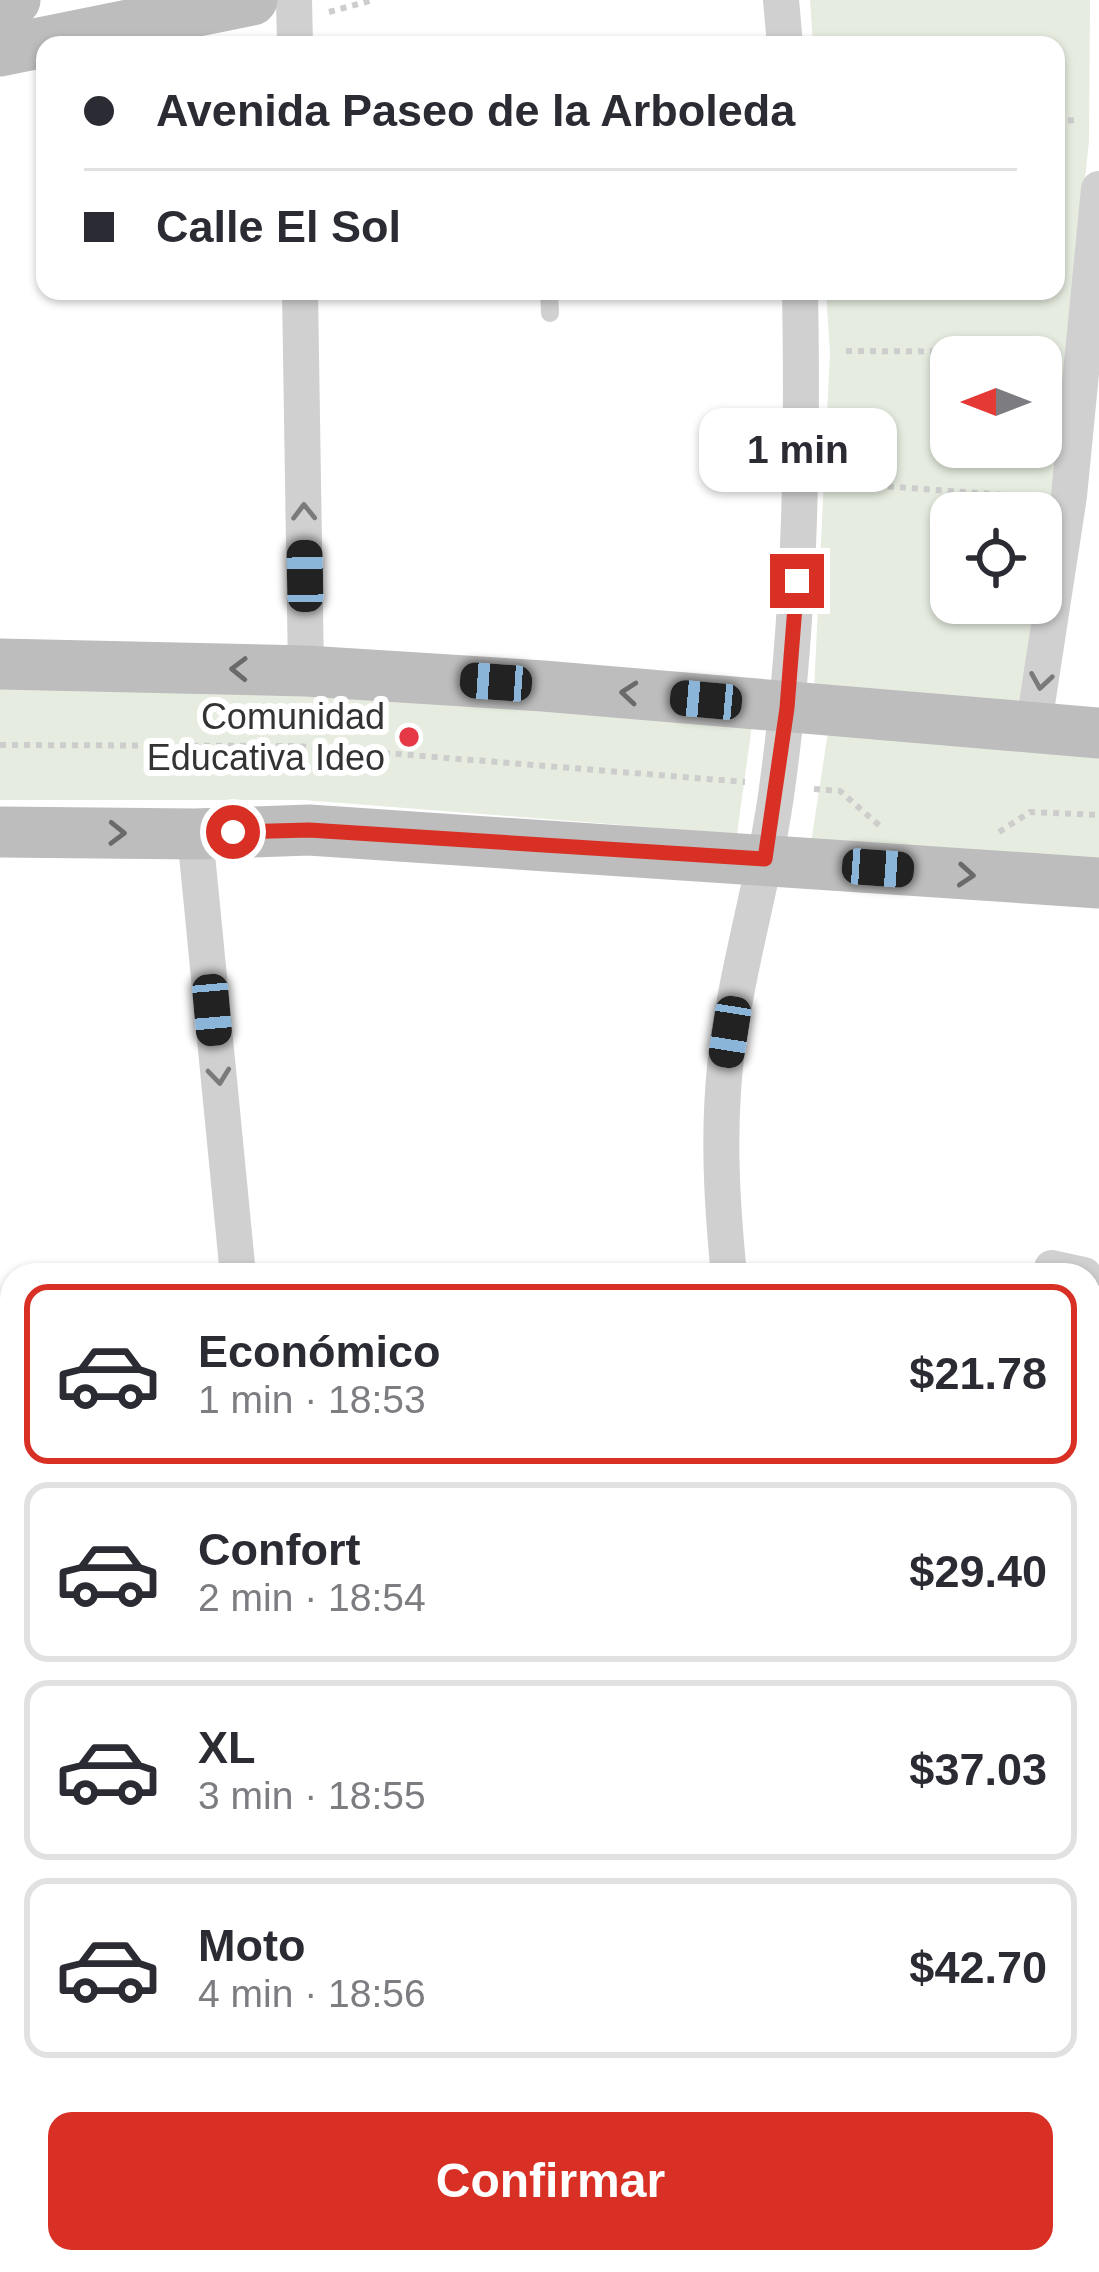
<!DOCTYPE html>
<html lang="es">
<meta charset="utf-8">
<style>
:root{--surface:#fff;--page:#f2f2f3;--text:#2b2b33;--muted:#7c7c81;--line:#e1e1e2;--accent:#d93025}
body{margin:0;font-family:Helvetica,sans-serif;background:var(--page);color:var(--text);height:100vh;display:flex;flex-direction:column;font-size:45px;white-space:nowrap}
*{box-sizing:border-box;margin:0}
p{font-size:39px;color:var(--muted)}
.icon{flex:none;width:66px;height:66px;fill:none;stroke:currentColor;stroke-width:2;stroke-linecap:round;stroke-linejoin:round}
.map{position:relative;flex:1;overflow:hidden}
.sheet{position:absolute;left:0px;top:1263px;width:1101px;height:1011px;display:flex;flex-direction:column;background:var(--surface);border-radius:36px 36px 0 0;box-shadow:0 3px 9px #0004}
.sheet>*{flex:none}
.top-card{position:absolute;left:36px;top:36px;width:1029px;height:264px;border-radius:24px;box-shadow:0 3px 9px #0004;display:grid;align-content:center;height:264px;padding:0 48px;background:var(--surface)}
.needle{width:78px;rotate:270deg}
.controls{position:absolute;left:930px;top:336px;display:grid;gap:24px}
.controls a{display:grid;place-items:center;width:132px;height:132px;border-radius:24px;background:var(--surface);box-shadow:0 3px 9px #0004;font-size:60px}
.end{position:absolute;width:54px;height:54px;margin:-27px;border:15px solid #d93025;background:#fff;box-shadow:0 0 0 6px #fff}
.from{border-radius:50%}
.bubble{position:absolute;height:84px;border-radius:24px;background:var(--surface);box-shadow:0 3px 9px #0004;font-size:39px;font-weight:700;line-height:84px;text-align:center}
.car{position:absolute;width:36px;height:72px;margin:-36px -18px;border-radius:15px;box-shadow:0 0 9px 3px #0007;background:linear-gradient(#222 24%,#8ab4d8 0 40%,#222 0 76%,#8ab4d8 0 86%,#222 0)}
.top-card b{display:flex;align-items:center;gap:42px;height:114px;font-size:45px}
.top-card b+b{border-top:3px solid var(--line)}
.top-card i{width:30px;height:30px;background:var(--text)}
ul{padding:21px 0 0;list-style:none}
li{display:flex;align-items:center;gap:36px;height:180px;margin:0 24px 18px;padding:0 24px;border:6px solid var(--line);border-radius:24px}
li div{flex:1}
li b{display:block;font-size:45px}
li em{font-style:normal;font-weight:700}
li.selected{border-color:var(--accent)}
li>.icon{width:108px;height:108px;stroke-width:1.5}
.button{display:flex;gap:24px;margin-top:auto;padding:24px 48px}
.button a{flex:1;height:138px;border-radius:24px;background:var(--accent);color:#fff;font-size:48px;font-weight:700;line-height:138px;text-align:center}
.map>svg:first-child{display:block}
</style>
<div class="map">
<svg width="1099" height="2272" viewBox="0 0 1099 2272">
<rect width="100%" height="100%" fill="#fff"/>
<path fill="#e6ecdf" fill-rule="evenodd" d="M810 0H1090L1089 141 1041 595V513H951V603H1040L1029 707 814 691 830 352 826 291H1056V45H813ZM951 357H1041V447H951Z
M0 685 305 689 752 725 737 834 303 800H0Z
M828 732 1099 751V864L811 843Z"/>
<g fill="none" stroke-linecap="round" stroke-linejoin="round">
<path stroke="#cdcdcd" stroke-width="6" stroke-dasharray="6 6" stroke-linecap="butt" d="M329 12 373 0
M1056 121 1080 120
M846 351 1047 352
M840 483 1034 497
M0 745 298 746 745 782
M814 789 840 791 881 827
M999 832 1030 812 1099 815"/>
<path stroke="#d0d0d0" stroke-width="18" d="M549 291 550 313"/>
<path stroke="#d0d0d0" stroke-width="36" d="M294 0 295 45
M781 0 785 45
M300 291 306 671
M1033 730 1069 496 1099 189
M195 834 238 1275
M1052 1268 1084 1275
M729 1275C722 1205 718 1137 725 1067 735 970 766 877 778 781 800 618 803 455 800 291
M1089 1592 1099 1593
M335 2262 336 2272
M850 2262 851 2272"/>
<path stroke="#bdbdbd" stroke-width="51" d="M0 3 15 0
M0 51 252 0
M0 664 306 671 543 686 1099 733
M0 832 195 834 309 830 1099 883"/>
</g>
<defs><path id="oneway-chevron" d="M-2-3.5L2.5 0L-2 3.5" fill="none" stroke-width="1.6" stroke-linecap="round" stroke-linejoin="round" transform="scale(3)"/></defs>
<g stroke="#7a7a7a">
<use href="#oneway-chevron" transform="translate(304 512) rotate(-91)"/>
<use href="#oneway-chevron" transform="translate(1041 681) rotate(99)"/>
<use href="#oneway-chevron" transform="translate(219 1076) rotate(84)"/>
</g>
<g stroke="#6a6a6a">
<use href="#oneway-chevron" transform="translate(239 669) rotate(-179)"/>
<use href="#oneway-chevron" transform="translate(629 693) rotate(-175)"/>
<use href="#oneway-chevron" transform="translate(117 833) rotate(1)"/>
<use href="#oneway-chevron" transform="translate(966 875) rotate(4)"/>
</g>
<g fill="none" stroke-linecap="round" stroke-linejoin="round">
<path stroke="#d93025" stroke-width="15" d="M233 832 309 830 765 859 787 708 797 581"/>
</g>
<circle fill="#e63946" stroke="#fff" stroke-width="4.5" cx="409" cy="737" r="12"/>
<g text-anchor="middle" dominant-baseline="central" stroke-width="12" stroke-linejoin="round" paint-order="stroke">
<g font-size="36" fill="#333" stroke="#fff" text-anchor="end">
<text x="385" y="716">Comunidad<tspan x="385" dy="41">Educativa Ideo</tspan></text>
</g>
</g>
</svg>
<div class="controls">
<a><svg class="needle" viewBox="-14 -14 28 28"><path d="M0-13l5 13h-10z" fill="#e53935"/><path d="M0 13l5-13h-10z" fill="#7c7c81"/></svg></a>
<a><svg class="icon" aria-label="locate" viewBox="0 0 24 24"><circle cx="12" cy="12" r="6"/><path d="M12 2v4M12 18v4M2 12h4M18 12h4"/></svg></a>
</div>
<i class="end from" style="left:233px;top:832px"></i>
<i class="end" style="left:797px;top:581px"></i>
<div class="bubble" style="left:699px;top:408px;width:198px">1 min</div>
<i class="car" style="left:305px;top:576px;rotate:359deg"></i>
<i class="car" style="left:496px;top:682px;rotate:274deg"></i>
<i class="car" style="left:706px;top:700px;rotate:275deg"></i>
<i class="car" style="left:878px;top:868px;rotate:94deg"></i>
<i class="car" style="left:212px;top:1010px;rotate:175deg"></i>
<i class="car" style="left:730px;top:1032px;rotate:189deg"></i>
<div class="top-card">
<b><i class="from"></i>Avenida Paseo de la Arboleda</b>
<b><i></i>Calle El Sol</b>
</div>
<section class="sheet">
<ul>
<li class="selected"><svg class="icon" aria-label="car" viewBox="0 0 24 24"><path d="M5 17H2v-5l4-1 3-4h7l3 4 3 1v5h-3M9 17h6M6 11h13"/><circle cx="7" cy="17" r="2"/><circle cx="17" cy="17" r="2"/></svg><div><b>Económico</b><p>1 min · 18:53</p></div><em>$21.78</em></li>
<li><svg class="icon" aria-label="car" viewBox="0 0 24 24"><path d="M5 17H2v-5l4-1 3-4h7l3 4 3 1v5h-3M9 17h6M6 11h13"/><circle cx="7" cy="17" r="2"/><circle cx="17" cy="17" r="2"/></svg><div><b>Confort</b><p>2 min · 18:54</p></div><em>$29.40</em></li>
<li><svg class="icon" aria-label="car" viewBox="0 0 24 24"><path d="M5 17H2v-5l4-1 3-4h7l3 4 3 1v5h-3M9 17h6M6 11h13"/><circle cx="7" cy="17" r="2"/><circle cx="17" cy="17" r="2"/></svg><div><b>XL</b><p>3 min · 18:55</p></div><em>$37.03</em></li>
<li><svg class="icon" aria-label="car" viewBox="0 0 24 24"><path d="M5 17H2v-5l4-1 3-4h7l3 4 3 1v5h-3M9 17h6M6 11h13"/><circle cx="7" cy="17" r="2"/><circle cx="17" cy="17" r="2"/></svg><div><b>Moto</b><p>4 min · 18:56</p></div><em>$42.70</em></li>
</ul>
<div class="button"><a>Confirmar</a></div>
</section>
</div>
